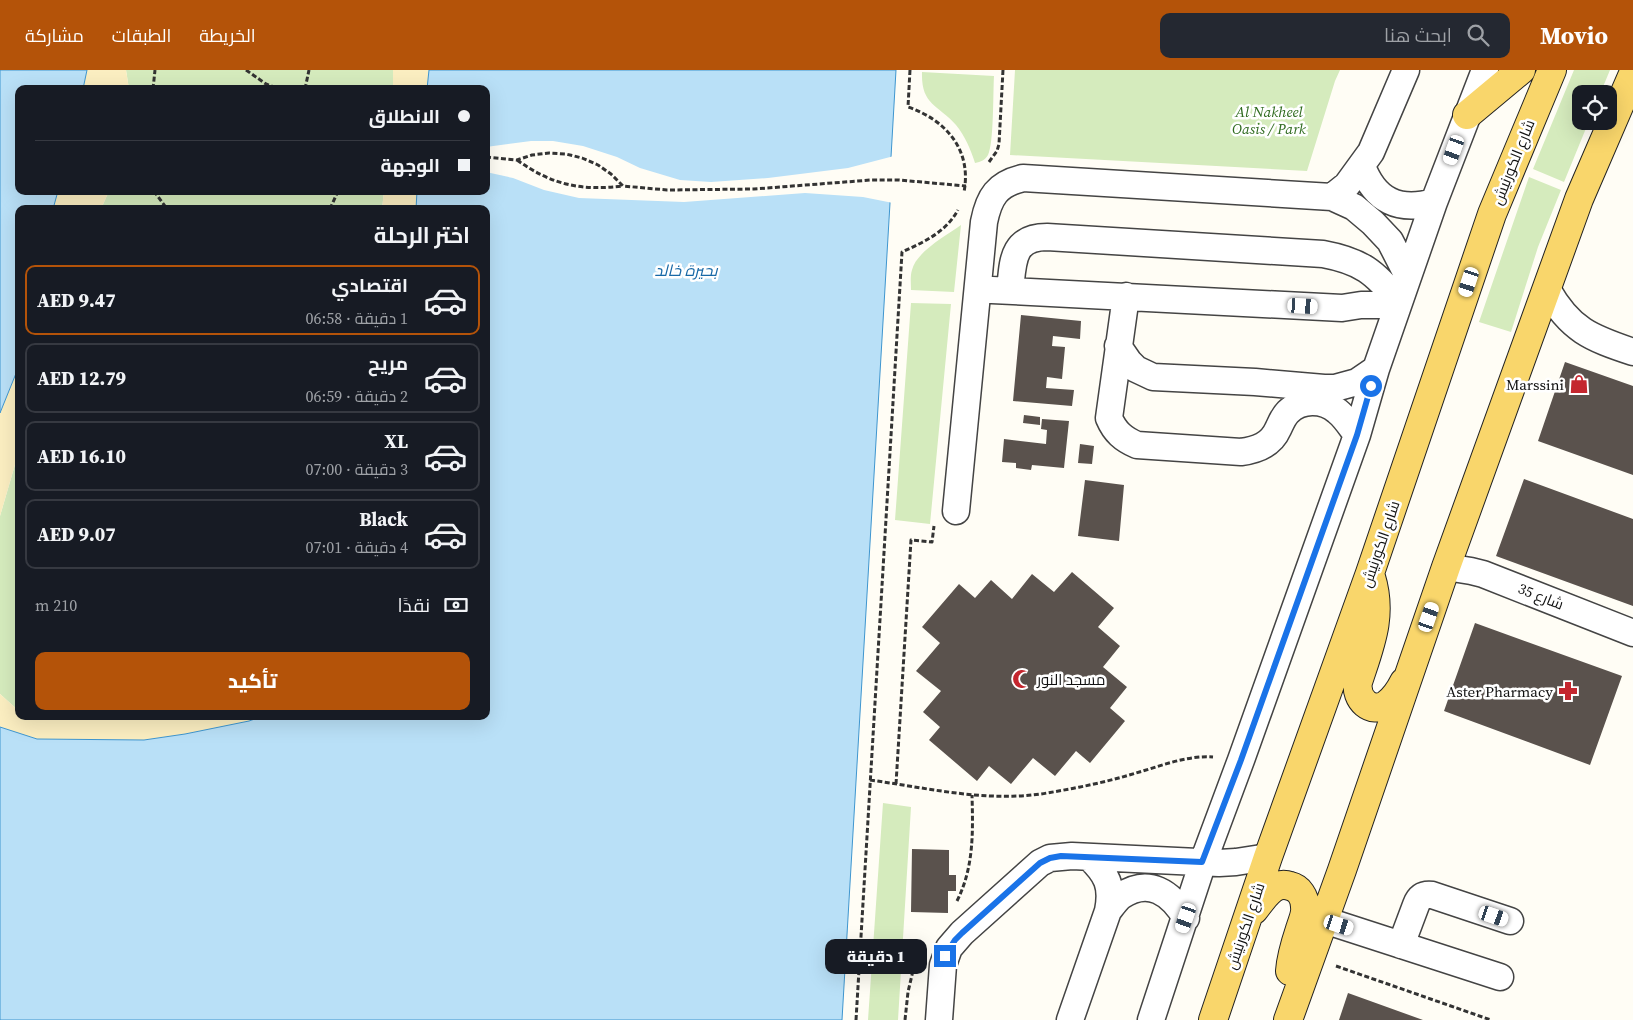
<!DOCTYPE html>
<html lang="ar">
<meta charset="utf-8">
<style>
:root{--surface:#171b24;--page:#242831;--text:#f1f3f6;--muted:#9ea1a6;--line:#363941;--accent:#b45309}
body{margin:0;font-family:"Source Serif 4",Cairo,serif;background:var(--page);color:var(--text);direction:rtl;height:100vh;display:flex;flex-direction:column;font-size:19px;white-space:nowrap}
*{box-sizing:border-box;margin:0}
p{font-size:16px;color:var(--muted)}
.icon{flex:none;width:28px;height:28px;fill:none;stroke:currentColor;stroke-width:2;stroke-linecap:round;stroke-linejoin:round}
.map{position:relative;flex:1;overflow:hidden;direction:ltr}
.drawer{position:absolute;left:15px;top:135px;width:475px;height:515px;display:flex;flex-direction:column;background:var(--surface);border-radius:10px;box-shadow:0 5px 20px #0002;direction:rtl}
.drawer>*{flex:none}
.top-card{position:absolute;left:15px;top:15px;width:475px;height:110px;border-radius:10px;box-shadow:0 5px 20px #0002;direction:rtl;display:grid;align-content:center;height:110px;padding:0 20px;background:var(--surface)}
.fabs{position:absolute;left:1572px;top:15px;display:grid;gap:10px}
.fabs a{display:grid;place-items:center;width:45px;height:45px;border-radius:10px;background:var(--surface);box-shadow:0 5px 20px #0002;font-size:25px}
.end{position:absolute;width:22px;height:22px;margin:-11px;border:6px solid #1a73e8;background:#fff;box-shadow:0 0 0 2px #fff}
.from{border-radius:50%}
.bubble{position:absolute;height:35px;border-radius:10px;background:var(--surface);box-shadow:0 5px 20px #0002;font-size:16px;font-weight:800;line-height:35px;text-align:center;direction:rtl}
.car{position:absolute;width:15px;height:30px;margin:-15px -8px;border-radius:6px;box-shadow:0 0 4px 1px #0007;background:linear-gradient(#fff 24%,#345 0 40%,#fff 0 76%,#345 0 86%,#fff 0)}
.top-card b{display:flex;align-items:center;gap:18px;height:48px;font-size:19px}
.top-card b+b{border-top:1px solid var(--line)}
.top-card i{width:12px;height:12px;background:var(--text)}
ul{padding:0;list-style:none}
li{display:flex;align-items:center;gap:15px;height:70px;margin:0 10px 8px;padding:0 10px;border:2px solid var(--line);border-radius:10px}
li div{flex:1}
li b{display:block;font-size:19px}
li em{font-style:normal;font-weight:800}
li.active{border-color:var(--accent)}
li>.icon{width:45px;height:45px;stroke-width:1.5}
h2{padding:0 20px;font-size:22px;line-height:60px}
.pay{display:flex;align-items:center;gap:12px;height:55px;padding:0 20px;font-size:19px}
.pay p{margin-inline-start:auto}
.action{display:flex;gap:10px;margin-top:auto;padding:10px 20px}
.action a{flex:1;height:58px;border-radius:10px;background:var(--accent);color:#fff;font-size:20px;font-weight:800;line-height:58px;text-align:center}
header{display:flex;align-items:center;gap:30px;box-sizing:border-box;height:70px;padding:0 25px;background:var(--accent);color:#fff}
header strong{font-size:24px}
nav{display:flex;gap:28px;margin-inline-start:auto;font-size:18px}
.search{width:350px;height:45px;background:var(--page);display:flex;align-items:center;gap:12px;box-sizing:border-box;padding:0 18px;border-radius:10px;color:var(--muted);font-size:19px}
.map>svg:first-child{display:block}
</style>
<header>
<strong>Movio</strong>
<div class="search"><svg class="icon" aria-label="search" viewBox="0 0 24 24"><circle cx="10" cy="10" r="6"/><path d="M15 15l6 6"/></svg>ابحث هنا</div>
<nav><a>الخريطة</a><a>الطبقات</a><a>مشاركة</a></nav>
</header>
<div class="map">
<svg width="1633" height="950" viewBox="0 0 1633 950">
<rect width="100%" height="100%" fill="#fffdf5"/>
<path fill="#d5ebbd" d="M126 0H393V19H129Z
M1015 0H1340L1335 11 1307 101 1010 85Z
M1574 0H1610L1600 24H1581V51H1589L1564 112 1533 99Z
M922 2 994 6C993 21 994 74 988 85 985 90 981 92 975 93 971 80 965 66 956 55 937 34 921 35 922 2Z
M1529 107 1561 120 1538 177 1511 262 1479 252Z
M109 121H384L382 139H101Z
M961 155 954 222 911 220C911 214 910 206 912 200 916 182 947 165 961 155Z
M911 233 951 234 930 454 895 450Z
M19 381V641L0 624V446Z
M883 733 911 737 898 950H868Z"/>
<path fill="#fbeec1" d="M87 0H126L129 19H83Z
M393 0H429L427 19H393Z
M58 121H109L101 139H53Z
M384 121H418L416 139H382Z
M19 296V381L0 446V343Z
M0 624 19 641V646H32L42 650 91 646H263L249 651 185 664 144 670 37 669 0 657Z"/>
<path fill="#b9e0f7" stroke="#3f96cf" d="M0 0H87L83 19H19V121H58L53 139H19V296L0 343Z
M429 0H896L891 87 890 133 842 950H0V657L37 669 144 670 185 664 249 651 263 646H486V139H416L417 121H486V19H427Z"/>
<path fill="#fffdf5" d="M531 71H553L583 76 617 87 640 98 680 110 711 112 768 108 848 98 894 86 893 133 863 127 805 123 684 132 579 128 544 120 513 108 486 102V77Z"/>
<path fill="#5a524d" d="M1021 245 1081 251 1080 269 1053 266 1052 276 1065 277 1062 309 1047 307 1046 318 1074 320 1072 336 1013 331Z
M1565 292 1633 316V405L1538 371Z
M1024 345 1040 347V355L1023 353Z
M1042 349 1069 351 1064 398 1032 395 1031 400 1016 398V393L1002 392 1004 369 1046 374 1047 360 1041 359Z
M1080 374 1094 376 1092 394 1078 393Z
M1524 409 1633 449V536L1496 486Z
M1085 410 1124 415 1119 471 1078 466Z
M1072 502 1114 538 1098 557 1120 576 1103 597 1127 617 1110 638 1125 651 1090 693 1076 681 1055 706 1033 688 1011 714 989 696 977 711 929 670 940 657 923 642 941 621 916 601 940 573 922 557 959 514 975 528 991 510 1012 529 1032 504 1054 522Z
M1475 553 1622 606 1590 695 1444 641Z
M912 779 949 780V805H956V821H948V843L911 842Z
M1348 923 1423 950H1339Z"/>
<g fill="none" stroke-linecap="round" stroke-linejoin="round">
<g stroke="#444" stroke-width="29">
<path id="minor" d="M1362 96C1375 131 1399 142 1434 132
M1332 127 1347 115 1371 82 1406 0
M1547 219C1570 260 1591 268 1633 282
M992 220 1342 238 1361 235H1398
M1010 221C1013 193 1011 167 1047 167L1323 184C1361 191 1375 202 1399 232
M1126 226 1109 348C1115 362 1123 369 1137 375L1241 382C1257 380 1271 375 1278 359 1281 353 1283 347 1288 342 1301 329 1323 329 1337 341 1345 347 1351 357 1357 365
M1118 276 1129 292 1136 299 1153 307 1255 312 1324 318H1335L1357 312 1376 299
M956 441 984 152C989 127 997 114 1023 108L1332 127 1354 137 1373 153 1390 171 1408 206
M1446 497 1471 501 1483 504 1633 563
M1108 841C1112 836 1116 830 1121 826 1149 807 1171 823 1186 848
M1324 850 1500 907
M1401 875 1416 835C1419 827 1423 824 1432 825L1510 851
M939 950 943 895 949 878 962 863 1040 793 1050 788 1072 786 1219 793 1236 792 1268 787
M1070 950 1108 841C1113 816 1107 804 1089 787
M1151 950 1203 792 1241 690 1357 365 1376 299 1434 132 1485 0"/>
</g>
<g stroke="#222" stroke-width="30">
<path id="major" d="M1467 45 1521 0
M1371 507C1383 546 1370 575 1358 612 1355 629 1371 645 1387 634 1395 628 1400 620 1404 612
M1254 840C1263 829 1273 810 1290 816 1299 818 1305 827 1305 837 1306 844 1302 852 1300 859 1295 874 1291 887 1290 901
M1213 950 1268 787 1370 503 1492 144 1552 0
M1288 950 1342 800 1446 497 1579 129 1633 4"/>
</g>
<path stroke="#333" stroke-width="3" stroke-dasharray="5 2.5" stroke-linecap="butt" d="M246 0 266 14 279 19
M910 0 908 37C946 50 972 80 964 122
M153 19 155 0
M305 19 309 0
M486 87 517 90 532 85 549 83 566 84 582 88 598 95 611 104 623 116 667 120 754 119 871 110H899L966 116
M517 90C552 115 581 121 623 116
M989 92 997 81 999 74 1003 0
M154 121 167 139
M330 139 338 121
M870 710C928 718 988 733 1047 723 1077 718 1107 712 1136 703 1161 696 1187 685 1213 687
M896 714 911 470 932 472 934 456
M957 831C974 797 973 762 972 725
M1336 896 1491 950
M856 950 902 182C924 172 946 162 958 140
M905 950 908 922 915 892"/>
<use href="#minor" stroke="#fff" stroke-width="26"/>
<use href="#major" stroke="#f9d66b" stroke-width="28"/>
</g>
<g fill="none" stroke-linecap="round" stroke-linejoin="round">
<path stroke="#1a73e8" stroke-width="6" d="M945 886 955 870 962 863 1040 793 1050 788 1061 786 1202 792 1241 690 1357 365 1371 316"/>
</g>
<defs>
<g id="shop-bare" transform="scale(1.5)"><path d="M-5-2.5h2.3a2.7 3.5 0 0 1 5.4 0H5L5.5 6h-11ZM-1.5-2.5h3a1.5 2.3 0 0 0-3 0Z" fill="#c4262e" stroke="#fff" stroke-width="2.5" paint-order="stroke"/></g>
<g id="mosque-bare" transform="scale(1.5)"><path d="M3.5-4.9A6 6 0 1 0 3.5 4.9A5 5 0 1 1 3.5-4.9Z" fill="#c4262e" stroke="#fff" stroke-width="2.5" paint-order="stroke"/></g>
<g id="pharmacy-bare" transform="scale(1.5)"><path d="M-2-6h4v4h4v4h-4v4h-4v-4h-4v-4h4Z" fill="#c4262e" stroke="#fff" stroke-width="2.5" paint-order="stroke"/></g>
</defs>
<g fill-rule="evenodd">
<use href="#shop-bare" x="1579" y="314"/>
<use href="#mosque-bare" x="1022" y="609"/>
<use href="#pharmacy-bare" x="1568" y="621"/>
</g>
<g text-anchor="middle" dominant-baseline="central" stroke-width="5" stroke-linejoin="round" paint-order="stroke">
<g font-size="15" font-style="italic" fill="#2f6b1f" stroke="#fff">
<text x="1269" y="41">Al Nakheel<tspan x="1269" dy="17">Oasis / Park</tspan></text>
</g>
<g font-size="15" fill="#111" stroke="#fff">
<text transform="translate(1513 92) rotate(-68)">شارع الكورنيش</text>
<text transform="translate(1380 474) rotate(-71)">شارع الكورنيش</text>
<text transform="translate(1541 526) rotate(22)">شارع 35</text>
<text transform="translate(1245 856) rotate(-71)">شارع الكورنيش</text>
</g>
<g font-size="15" fill="#111" stroke="#fff" text-anchor="end">
<text x="1564" y="314">Marssini</text>
<text x="1037" y="609" text-anchor="start">مسجد النور</text>
<text x="1553" y="621">Aster Pharmacy</text>
</g>
<g font-size="16" font-style="italic" fill="#1768a6" stroke="#fff">
<text x="686" y="200">بحيرة خالد</text>
</g>
</g>
</svg>
<div class="fabs">
<a><svg class="icon" aria-label="locate" viewBox="0 0 24 24"><circle cx="12" cy="12" r="6"/><path d="M12 2v4M12 18v4M2 12h4M18 12h4"/></svg></a>
</div>
<i class="end from" style="left:1371px;top:316px"></i>
<i class="end" style="left:945px;top:886px"></i>
<div class="bubble" style="left:825px;top:869px;width:102px">1 دقيقة</div>
<i class="car" style="left:1454px;top:80px;rotate:200deg"></i>
<i class="car" style="left:1469px;top:212px;rotate:198deg"></i>
<i class="car" style="left:1303px;top:236px;rotate:93deg"></i>
<i class="car" style="left:1429px;top:547px;rotate:19deg"></i>
<i class="car" style="left:1494px;top:846px;rotate:109deg"></i>
<i class="car" style="left:1186px;top:848px;rotate:199deg"></i>
<i class="car" style="left:1339px;top:855px;rotate:108deg"></i>
<div class="top-card">
<b><i class="from"></i>الانطلاق</b>
<b><i></i>الوجهة</b>
</div>
<section class="drawer">
<h2>اختر الرحلة</h2>
<ul>
<li class="active"><svg class="icon" aria-label="car" viewBox="0 0 24 24"><path d="M5 17H2v-5l4-1 3-4h7l3 4 3 1v5h-3M9 17h6M6 11h13"/><circle cx="7" cy="17" r="2"/><circle cx="17" cy="17" r="2"/></svg><div><b>اقتصادي</b><p>1 دقيقة · 06:58</p></div><em>AED 9.47</em></li>
<li><svg class="icon" aria-label="car" viewBox="0 0 24 24"><path d="M5 17H2v-5l4-1 3-4h7l3 4 3 1v5h-3M9 17h6M6 11h13"/><circle cx="7" cy="17" r="2"/><circle cx="17" cy="17" r="2"/></svg><div><b>مريح</b><p>2 دقيقة · 06:59</p></div><em>AED 12.79</em></li>
<li><svg class="icon" aria-label="car" viewBox="0 0 24 24"><path d="M5 17H2v-5l4-1 3-4h7l3 4 3 1v5h-3M9 17h6M6 11h13"/><circle cx="7" cy="17" r="2"/><circle cx="17" cy="17" r="2"/></svg><div><b>XL</b><p>3 دقيقة · 07:00</p></div><em>AED 16.10</em></li>
<li><svg class="icon" aria-label="car" viewBox="0 0 24 24"><path d="M5 17H2v-5l4-1 3-4h7l3 4 3 1v5h-3M9 17h6M6 11h13"/><circle cx="7" cy="17" r="2"/><circle cx="17" cy="17" r="2"/></svg><div><b>Black</b><p>4 دقيقة · 07:01</p></div><em>AED 9.07</em></li>
</ul>
<div class="pay"><svg class="icon" aria-label="cash" viewBox="0 0 24 24"><path d="M3 7h18v10H3z"/><circle cx="12" cy="12" r="2"/></svg>نقدًا<p>210 m</p></div>
<div class="action"><a>تأكيد</a></div>
</section>
</div>
